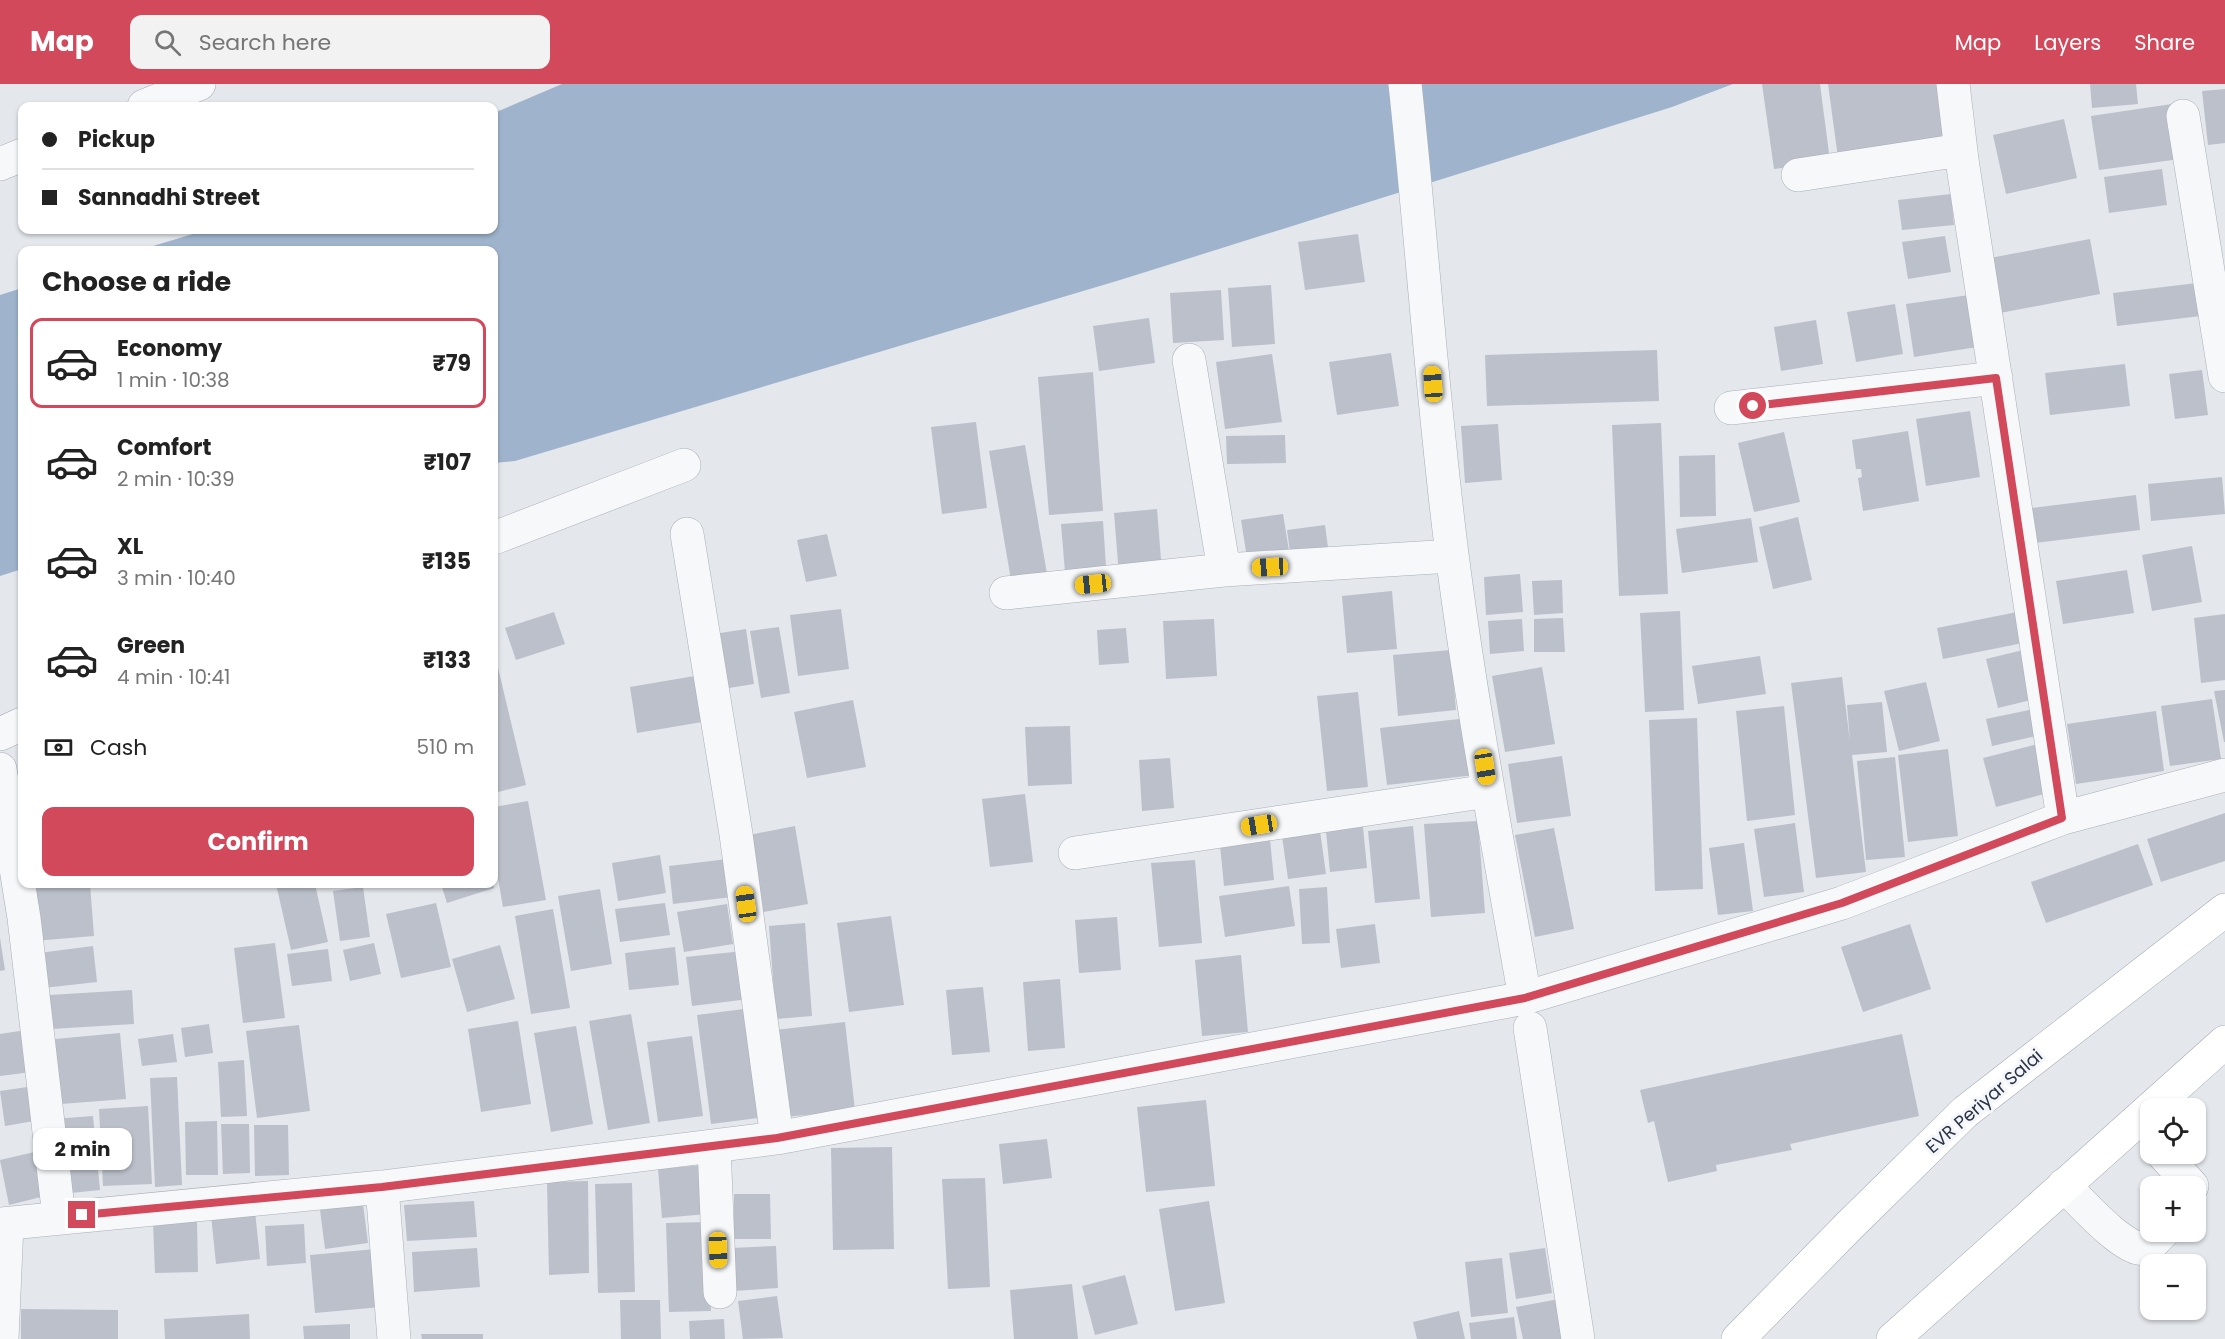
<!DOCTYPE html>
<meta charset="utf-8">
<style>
:root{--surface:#fff;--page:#f2f2f2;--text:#222;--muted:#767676;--line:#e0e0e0;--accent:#d1495b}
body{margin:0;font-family:Poppins,sans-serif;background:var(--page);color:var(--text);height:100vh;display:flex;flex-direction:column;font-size:22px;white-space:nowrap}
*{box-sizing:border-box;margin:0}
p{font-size:20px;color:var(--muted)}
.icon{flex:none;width:33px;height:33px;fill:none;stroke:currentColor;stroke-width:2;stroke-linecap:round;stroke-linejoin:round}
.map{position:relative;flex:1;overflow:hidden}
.side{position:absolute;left:18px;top:162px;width:480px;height:642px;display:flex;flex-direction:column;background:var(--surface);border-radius:12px;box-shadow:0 2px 4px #0004}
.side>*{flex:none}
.top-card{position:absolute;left:18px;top:18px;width:480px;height:132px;border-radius:12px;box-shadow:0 2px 4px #0004;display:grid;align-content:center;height:132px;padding:0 24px;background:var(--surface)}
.controls{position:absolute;left:2140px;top:1014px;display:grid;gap:12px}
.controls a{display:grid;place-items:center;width:66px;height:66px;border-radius:12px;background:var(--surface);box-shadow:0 2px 4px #0004;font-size:30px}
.end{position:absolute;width:27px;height:27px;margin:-14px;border:8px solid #d1495b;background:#fff;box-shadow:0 0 0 3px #fff}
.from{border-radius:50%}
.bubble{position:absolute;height:42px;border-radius:12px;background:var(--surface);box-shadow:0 2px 4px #0004;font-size:20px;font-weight:700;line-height:42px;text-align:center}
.car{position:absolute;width:18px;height:36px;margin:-18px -9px;border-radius:8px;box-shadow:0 0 4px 2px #0007;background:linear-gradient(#f5c518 24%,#345 0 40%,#f5c518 0 76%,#345 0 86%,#f5c518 0)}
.top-card b{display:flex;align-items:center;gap:21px;height:57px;font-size:22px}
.top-card b+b{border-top:2px solid var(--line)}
.top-card i{width:15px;height:15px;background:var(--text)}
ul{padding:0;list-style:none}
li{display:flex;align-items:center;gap:18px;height:90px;margin:0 12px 9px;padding:0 12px;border:3px solid transparent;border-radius:12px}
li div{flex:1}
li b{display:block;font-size:22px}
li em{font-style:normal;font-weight:700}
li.active{border-color:var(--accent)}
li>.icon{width:54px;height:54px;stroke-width:1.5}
h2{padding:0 24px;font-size:27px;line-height:72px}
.pay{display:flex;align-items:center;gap:15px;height:66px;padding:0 24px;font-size:22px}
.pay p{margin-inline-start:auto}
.primary-button{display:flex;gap:12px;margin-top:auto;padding:12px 24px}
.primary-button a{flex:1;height:69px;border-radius:12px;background:var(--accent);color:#fff;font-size:24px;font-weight:700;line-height:69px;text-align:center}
header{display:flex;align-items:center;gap:36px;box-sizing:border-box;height:84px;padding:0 30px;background:var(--accent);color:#fff}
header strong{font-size:28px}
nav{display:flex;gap:33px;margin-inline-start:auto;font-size:21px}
.search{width:420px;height:54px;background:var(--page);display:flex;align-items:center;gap:15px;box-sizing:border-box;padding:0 21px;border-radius:12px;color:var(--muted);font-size:22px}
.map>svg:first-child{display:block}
</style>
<header>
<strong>Map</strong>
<div class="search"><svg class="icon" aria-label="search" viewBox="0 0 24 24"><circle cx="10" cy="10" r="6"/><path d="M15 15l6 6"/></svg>Search here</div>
<nav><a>Map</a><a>Layers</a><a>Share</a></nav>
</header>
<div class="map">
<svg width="2225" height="1255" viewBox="0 0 2225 1255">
<rect width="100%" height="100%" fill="#e4e7ec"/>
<path fill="#9fb4cc" d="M562 0H1733L1672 23 1120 196 515 377 494 379V166H140L206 146H494V29Z
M22 204V485L0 492V211Z"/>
<path fill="#bbc0ca" d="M1762 0H1820L1830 77 1774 85Z
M1828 0H1938L1945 55 1838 74Z
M2090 0H2136L2138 20 2092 24Z
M2225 5V59L2208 61 2202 7Z
M2172 20 2180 75 2099 86 2091 32Z
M2064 35 2077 94 2006 110 1993 51Z
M2162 85 2167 121 2109 129 2104 93Z
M1951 110 1954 141 1902 146 1898 116Z
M1358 150 1365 198 1305 206 1298 158Z
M1945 152 1951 188 1908 195 1902 158Z
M2090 155 2100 210 2000 229 1990 174Z
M2197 199 2201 232 2117 242 2113 209Z
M1271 201 1275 260 1232 263 1228 204Z
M1221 206 1224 256 1173 259 1170 209Z
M1969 211 1977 263 1914 273 1906 220Z
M1895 220 1903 270 1856 278 1847 228Z
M1149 234 1155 279 1099 287 1093 242Z
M1816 236 1823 280 1781 287 1774 243Z
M1657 266 1659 317 1487 322 1485 271Z
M1391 269 1399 322 1337 331 1329 278Z
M1272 270 1282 338 1225 345 1216 278Z
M2125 280 2130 322 2050 331 2045 289Z
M2202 286 2208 331 2175 335 2169 290Z
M1093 288 1103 427 1049 431 1038 293Z
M1970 327 1980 393 1926 402 1916 335Z
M976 338 987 424 942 430 931 343Z
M1661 339 1668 510 1619 512 1612 341Z
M1498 340 1502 396 1465 399 1461 342Z
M1908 347 1919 417 1863 427 1858 394 1862 393 1861 385H1856L1852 356Z
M1784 348 1800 418 1754 428 1738 359Z
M1285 351 1286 379 1227 380 1226 352Z
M1025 361 1047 490 1011 496 989 367Z
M1715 371 1716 432 1680 433 1679 372Z
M2222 393 2225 430 2151 437 2148 400Z
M2136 411 2140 446 2035 459 2031 424Z
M1157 425 1162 488 1119 491 1114 429Z
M1283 430 1290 473 1248 480 1241 436Z
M1798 433 1812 496 1773 505 1759 443Z
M1751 434 1758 478 1682 489 1676 445Z
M1103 437 1107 497 1066 500 1061 440Z
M1325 441 1329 471 1291 476 1287 446Z
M827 450 837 492 806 498 797 456Z
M2192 462 2202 518 2152 527 2142 471Z
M2127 486 2134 529 2063 540 2056 497Z
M1520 490 1523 528 1486 531 1484 493Z
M1562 496 1563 529 1534 531 1532 497Z
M1392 507 1397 565 1347 569 1342 512Z
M841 525 849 585 798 592 790 531Z
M1680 527 1684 626 1645 628 1640 529Z
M554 528 565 560 516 576 505 544Z
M2017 528 2023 559 1943 575 1937 544Z
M2225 530V596L2201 599 2194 534Z
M1563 534 1565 568H1534V535Z
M1214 535 1217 592 1166 595 1163 537Z
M1522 535 1524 567 1490 570 1488 537Z
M779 543 790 609 761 614 750 547Z
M1126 544 1129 579 1099 581 1097 546Z
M746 545 754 600 716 606 708 551Z
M1451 566 1456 626 1398 632 1393 571Z
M2023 566 2035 615 1998 624 1986 575Z
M494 567 526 701 494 709Z
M1760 572 1766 610 1698 620 1692 582Z
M1542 583 1555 660 1505 668 1492 592Z
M706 590 714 636 637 649 630 603Z
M1842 593 1850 658 1847 621 1882 618 1887 668 1852 671 1866 788 1816 794 1791 599Z
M1926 598 1940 657 1899 667 1884 607Z
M2225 606V658H2224L2214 607Z
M1358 608 1368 703 1327 707 1317 612Z
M2212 615 2221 675 2170 682 2161 622Z
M853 616 866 683 807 694 794 628Z
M1784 622 1795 731 1747 737 1736 627Z
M2034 625 2040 651 1992 662 1986 635Z
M2156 627 2164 687 2076 700 2067 640Z
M1468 634 1475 691 1387 701 1380 644Z
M1697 634 1703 805 1655 807 1649 636Z
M1070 642 1072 700 1028 702 1025 643Z
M2038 660 2051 708 1996 723 1983 674Z
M1948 665 1958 752 1908 758 1898 671Z
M1562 672 1571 732 1517 739 1508 680Z
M1895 673 1905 773 1866 776 1857 677Z
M1170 674 1174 724 1142 727 1139 676Z
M1025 710 1033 778 990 783 982 715Z
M528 717 546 816 503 823 494 772V723Z
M2225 729V777L2161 798 2147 755Z
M1478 737 1485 829 1431 833 1424 740Z
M1795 739 1804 808 1764 813 1754 745Z
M795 742 808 820 758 829 744 752Z
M1413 742 1420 815 1375 819 1368 747Z
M1363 743 1367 784 1330 788 1326 747Z
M1554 744 1574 845 1535 853 1515 751Z
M1320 747 1326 790 1288 795 1282 752Z
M1270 755 1274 796 1224 802 1220 761Z
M1744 759 1753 827 1718 831 1709 764Z
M2138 760 2153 801 2046 839 2031 798Z
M660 771 666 809 618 817 612 779Z
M728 775 732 813 673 820 669 782Z
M1195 776 1202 859 1159 863 1151 779Z
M90 800 94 852 34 857 29 805Z
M276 800H315L328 858 291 866Z
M441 800H493L494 804 447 819Z
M1289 802 1295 842 1225 853 1219 812Z
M363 803 370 853 340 857 333 807Z
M1327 803 1330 859 1302 860 1299 805Z
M600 805 612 880 571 887 558 812Z
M436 819 451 883 401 894 386 830Z
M665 819 670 851 620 858 615 825Z
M727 820 733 860 684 868 677 828Z
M553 825 570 924 531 930 515 832Z
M891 832 904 921 849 928 837 839Z
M1117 833 1121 886 1079 889 1075 836Z
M805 839 812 932 776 935 769 842Z
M1375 840 1380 879 1341 884 1336 845Z
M1910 840 1931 905 1863 928 1841 863Z
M0 854 5 886 0 887Z
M275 859 285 934 243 939 234 864Z
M374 859 381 890 350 897 343 866Z
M500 861 515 915 467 928 452 875Z
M93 862 97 898 43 904 39 869Z
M675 863 679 901 629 906 625 869Z
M328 865 332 897 292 902 287 870Z
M743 867 749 915 692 922 686 873Z
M1241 871 1248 948 1202 952 1195 876Z
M1060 895 1065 964 1028 967 1023 898Z
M983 903 990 968 952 971 946 906Z
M132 906 134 940 51 945 49 911Z
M752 924 766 1033 711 1040 697 931Z
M631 930 650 1039 608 1046 589 937Z
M518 937 531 1020 481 1028 468 945Z
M845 938 855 1026 785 1033 775 946Z
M209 940 213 969 185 973 181 944Z
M299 941 310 1027 257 1034 246 947Z
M576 942 593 1040 551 1048 534 949Z
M26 946 32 988 0 992V950Z
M120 949 126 1015 61 1020 55 955Z
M173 950 177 978 142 982 138 955Z
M1902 950 1919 1032 1790 1060 1792 1066 1716 1081 1717 1087 1668 1098 1654 1037 1648 1039 1640 1006Z
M692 952 703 1032 658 1038 647 958Z
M244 976 247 1032 221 1033 218 978Z
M177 993 182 1101 155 1103 150 994Z
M41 1001 46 1035 5 1042 0 1007Z
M1206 1016 1215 1102 1146 1108 1137 1023Z
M148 1022 152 1100 103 1102 99 1025Z
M93 1032 100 1106 61 1110 54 1035Z
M217 1037 218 1091H186L185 1038Z
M221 1040H249L250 1089 223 1090Z
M254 1041H288L289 1091 255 1092Z
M1047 1055 1052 1094 1003 1100 999 1060Z
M892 1063 894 1165 833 1166 831 1064Z
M43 1066 53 1110 9 1121 0 1076Z
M703 1081 707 1130 662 1134 658 1085Z
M985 1094 990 1203 948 1205 942 1095Z
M588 1097 589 1189 549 1191 547 1098Z
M632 1099 635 1208 598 1209 595 1100Z
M734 1110H770L771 1155H734Z
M474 1117 477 1153 407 1157 404 1121Z
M1209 1117 1225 1219 1175 1227 1159 1125Z
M363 1120 368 1159 325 1165 320 1126Z
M255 1127 260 1175 216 1180 211 1131Z
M197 1137 198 1188 155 1189 153 1139Z
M708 1138 711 1227 669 1228 666 1139Z
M304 1140 306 1179 267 1182 265 1142Z
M776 1162 778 1204 734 1207 731 1164Z
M477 1164 480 1203 414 1208 412 1168Z
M1545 1164 1552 1209 1516 1215 1509 1169Z
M376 1165 381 1223 315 1229 310 1171Z
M1502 1174 1508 1229 1471 1233 1465 1178Z
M1125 1191 1138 1240 1095 1251 1082 1202Z
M1072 1200 1078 1255H1014L1010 1206Z
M777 1212 783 1254 743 1255 738 1217Z
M1559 1215 1567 1255H1523L1516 1223Z
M620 1216H660L661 1255H621Z
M21 1225 118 1226V1255H21Z
M1459 1227 1465 1255H1417L1413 1238Z
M249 1230 250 1255H165L164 1235Z
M1514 1233 1517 1255H1471L1469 1239Z
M724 1235 725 1255H690L689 1237Z
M350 1240V1255H304L303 1242Z
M421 1250H483V1255H422Z"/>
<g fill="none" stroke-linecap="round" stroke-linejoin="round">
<g stroke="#a9aeb7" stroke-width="34">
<path id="minor" d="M1405 0C1422 157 1432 314 1452 470 1471 619 1499 766 1525 914
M1953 0 1962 76 2063 734
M144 22 199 0
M2183 32 2225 292
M0 80 22 71
M1798 91 1961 66
M1189 276 1224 486
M1731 324 1996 294
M687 450 736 750 777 1054
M494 454 684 381
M1006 509 1224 486 1452 472
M0 650 22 640
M0 685 24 834 59 1133
M1075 769 1488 707
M1530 944 1578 1255
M714 1062 720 1208
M2163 1070 2192 1102
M2064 1101C2078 1115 2127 1171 2146 1164 2152 1161 2158 1152 2163 1148
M382 1103 394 1255
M0 1140 382 1103 777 1054 1525 914 1842 819 2063 734 2225 691
M2 1255 7 1140"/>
</g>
<g stroke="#a3abb8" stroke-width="34">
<path id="major" d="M1738 1255 1849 1142 1965 1028 2225 826
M1893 1255 2225 958"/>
</g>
<use href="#minor" stroke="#f7f8fa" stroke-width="33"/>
<use href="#major" stroke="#fff" stroke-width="33"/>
</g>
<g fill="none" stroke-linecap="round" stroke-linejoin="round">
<path stroke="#d1495b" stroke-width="8" d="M82 1131 382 1103 777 1054 1525 914 1842 819 2062 734 1996 294 1753 322"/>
</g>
<g text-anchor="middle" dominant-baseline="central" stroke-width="6" stroke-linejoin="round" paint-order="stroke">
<g font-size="18" fill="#2b3445" stroke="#f4f6f9">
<text transform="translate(1984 1017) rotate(-41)">EVR Periyar Salai</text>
</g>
</g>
</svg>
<div class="controls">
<a><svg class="icon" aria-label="locate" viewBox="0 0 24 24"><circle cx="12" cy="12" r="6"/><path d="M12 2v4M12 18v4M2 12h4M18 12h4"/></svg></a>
<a>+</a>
<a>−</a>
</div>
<i class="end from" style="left:1753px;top:322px"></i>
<i class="end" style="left:82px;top:1131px"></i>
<div class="bubble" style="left:33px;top:1044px;width:99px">2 min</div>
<i class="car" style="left:1433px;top:300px;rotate:356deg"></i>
<i class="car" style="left:1270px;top:483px;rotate:267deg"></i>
<i class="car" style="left:1093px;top:500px;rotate:264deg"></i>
<i class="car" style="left:1485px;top:683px;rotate:171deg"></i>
<i class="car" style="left:1259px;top:741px;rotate:261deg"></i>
<i class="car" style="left:746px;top:820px;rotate:352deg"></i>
<i class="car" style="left:718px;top:1166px;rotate:178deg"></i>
<div class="top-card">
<b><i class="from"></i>Pickup</b>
<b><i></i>Sannadhi Street</b>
</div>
<section class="side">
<h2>Choose a ride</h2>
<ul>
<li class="active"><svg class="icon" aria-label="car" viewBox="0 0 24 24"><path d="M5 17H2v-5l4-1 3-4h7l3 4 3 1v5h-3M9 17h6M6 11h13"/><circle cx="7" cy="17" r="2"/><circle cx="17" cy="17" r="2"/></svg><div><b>Economy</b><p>1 min · 10:38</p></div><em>₹79</em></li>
<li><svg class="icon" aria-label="car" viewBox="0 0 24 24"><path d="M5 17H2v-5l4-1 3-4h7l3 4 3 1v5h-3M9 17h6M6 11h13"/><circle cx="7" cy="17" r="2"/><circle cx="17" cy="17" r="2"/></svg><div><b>Comfort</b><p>2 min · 10:39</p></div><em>₹107</em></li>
<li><svg class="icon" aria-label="car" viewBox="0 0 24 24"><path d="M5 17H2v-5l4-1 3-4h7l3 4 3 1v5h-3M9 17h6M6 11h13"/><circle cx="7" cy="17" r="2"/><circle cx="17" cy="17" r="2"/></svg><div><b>XL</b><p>3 min · 10:40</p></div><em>₹135</em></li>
<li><svg class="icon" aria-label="car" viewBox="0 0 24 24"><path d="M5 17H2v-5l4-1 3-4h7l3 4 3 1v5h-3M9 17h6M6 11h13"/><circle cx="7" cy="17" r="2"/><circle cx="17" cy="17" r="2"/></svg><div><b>Green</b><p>4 min · 10:41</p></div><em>₹133</em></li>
</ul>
<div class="pay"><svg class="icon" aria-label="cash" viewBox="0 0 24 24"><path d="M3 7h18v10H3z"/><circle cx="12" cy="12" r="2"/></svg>Cash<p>510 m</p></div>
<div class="primary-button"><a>Confirm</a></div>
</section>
</div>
